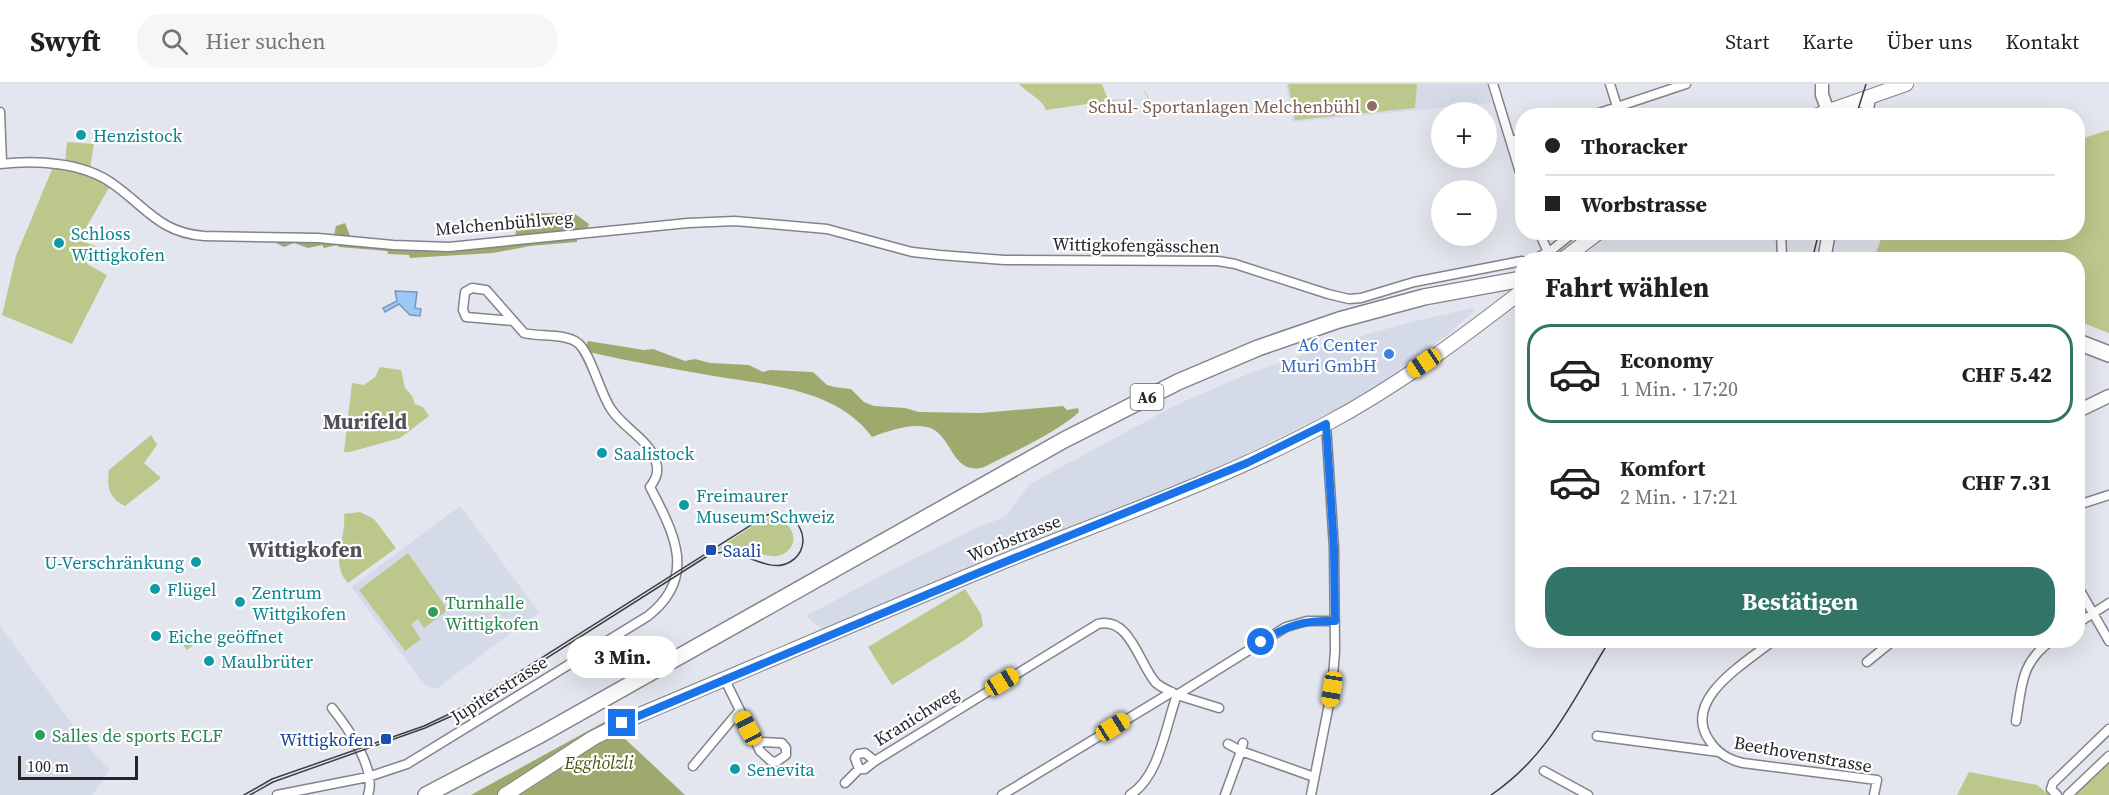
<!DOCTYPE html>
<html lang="de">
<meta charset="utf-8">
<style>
:root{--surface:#fff;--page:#f6f6f6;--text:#202124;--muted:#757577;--line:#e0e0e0;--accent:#327566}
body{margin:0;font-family:"Source Serif 4",serif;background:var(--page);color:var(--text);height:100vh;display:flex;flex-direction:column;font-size:22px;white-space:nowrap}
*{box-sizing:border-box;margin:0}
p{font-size:20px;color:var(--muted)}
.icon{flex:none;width:33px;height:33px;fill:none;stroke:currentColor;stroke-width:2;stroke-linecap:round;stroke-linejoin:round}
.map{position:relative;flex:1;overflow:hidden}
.sheet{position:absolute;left:1515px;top:168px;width:570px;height:396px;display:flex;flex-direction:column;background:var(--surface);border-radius:24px;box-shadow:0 6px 24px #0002}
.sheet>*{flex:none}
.banner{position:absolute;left:1515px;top:24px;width:570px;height:132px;border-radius:24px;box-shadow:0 6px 24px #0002;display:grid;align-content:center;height:132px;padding:0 30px;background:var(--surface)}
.buttons{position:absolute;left:1431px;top:18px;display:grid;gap:12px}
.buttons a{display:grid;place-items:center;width:66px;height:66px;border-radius:50%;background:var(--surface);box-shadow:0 6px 24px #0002;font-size:30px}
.scale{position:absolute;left:18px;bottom:15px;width:120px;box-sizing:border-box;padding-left:6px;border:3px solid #252629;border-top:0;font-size:16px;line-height:21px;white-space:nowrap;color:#252629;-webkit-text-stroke:4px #fff;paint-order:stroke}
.end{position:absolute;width:27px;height:27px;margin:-14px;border:8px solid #1a73e8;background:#fff;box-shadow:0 0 0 3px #fff}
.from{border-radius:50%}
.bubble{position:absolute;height:42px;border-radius:21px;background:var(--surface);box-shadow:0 6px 24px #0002;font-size:20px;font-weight:700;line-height:42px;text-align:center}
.car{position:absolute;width:18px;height:36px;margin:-18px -9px;border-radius:8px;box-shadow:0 0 4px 2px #0007;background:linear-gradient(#f5c518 24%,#345 0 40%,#f5c518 0 76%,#345 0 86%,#f5c518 0)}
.banner b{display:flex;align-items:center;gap:21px;height:57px;font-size:22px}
.banner b+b{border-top:2px solid var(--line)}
.banner i{width:15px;height:15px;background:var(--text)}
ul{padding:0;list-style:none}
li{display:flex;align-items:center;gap:18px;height:99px;margin:0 12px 9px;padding:0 18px;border:3px solid transparent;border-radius:24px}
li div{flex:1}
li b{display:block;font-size:22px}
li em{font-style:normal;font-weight:700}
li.current{border-color:var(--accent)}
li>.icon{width:54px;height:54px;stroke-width:1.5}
h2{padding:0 30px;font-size:27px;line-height:72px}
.button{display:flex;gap:12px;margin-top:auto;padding:12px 30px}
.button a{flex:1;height:69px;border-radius:24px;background:var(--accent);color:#fff;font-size:24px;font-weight:700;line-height:69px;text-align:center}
header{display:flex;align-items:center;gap:36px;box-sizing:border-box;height:84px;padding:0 30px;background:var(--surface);border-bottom:2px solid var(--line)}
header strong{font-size:28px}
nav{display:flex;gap:33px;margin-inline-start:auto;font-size:21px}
.search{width:420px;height:54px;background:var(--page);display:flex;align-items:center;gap:15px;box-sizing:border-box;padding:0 21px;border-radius:24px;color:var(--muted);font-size:22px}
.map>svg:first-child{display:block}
</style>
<header>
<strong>Swyft</strong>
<div class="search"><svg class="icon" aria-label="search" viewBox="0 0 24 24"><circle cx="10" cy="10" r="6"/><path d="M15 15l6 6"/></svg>Hier suchen</div>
<nav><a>Start</a><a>Karte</a><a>Über uns</a><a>Kontakt</a></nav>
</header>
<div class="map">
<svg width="2109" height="711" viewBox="0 0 2109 711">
<rect width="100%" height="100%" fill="#e3e6ee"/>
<path fill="#d5dae8" d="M1286 0H1487L1492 19 1293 38Z
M1472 224 1474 227 1446 252 1380 299 1339 324 1226 380 826 549 806 532 903 480 978 443 1005 433 1030 400 1176 321 1250 289 1327 262 1396 242Z
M460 422 539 528 436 605 428 603 422 597 351 503Z
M0 542 96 672 110 685 92 711H0Z"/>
<path fill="#bcc78c" d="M1019 0H1102L1108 16 1148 15 1141 0 1149 15 1108 17 1046 26C1042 15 1027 9 1019 0Z
M1288 0H1417L1415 24 1295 36Z
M2109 46V249L2078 237V176L1874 175 1883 149 2078 148V56Z
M67 58 94 60 90 84 65 78Z
M53 83 91 92 110 102 79 156 95 162 87 180 107 191 72 260 2 231 16 172Z
M380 283 401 286 405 304 412 312 415 320 423 323 429 332 400 354 350 368H344L352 299 364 301 375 293Z
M151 351 157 361 144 379 161 394 125 422C108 414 107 403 109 386Z
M360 428 374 435 396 464 348 499C329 479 347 454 344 430Z
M773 433C791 435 803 460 783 470 768 478 752 463 737 462 729 462 722 465 714 467L762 436Z
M408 469 448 526 424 544 418 535 411 540 421 555 405 567 359 506Z
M965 505 981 530 983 542 963 557 892 601 868 563Z
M193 547 200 556 187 566 180 557Z
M2109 676V711H2072Z
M1969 688 2037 701 2049 711H1957Z"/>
<path fill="#9ea96d" d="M532 129 575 130 589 140 587 145 577 148V158L530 162 493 169 410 174 409 171 388 170 387 167 339 163 337 161 324 164 322 161 308 164 294 159 284 163 276 159 275 154 333 156 336 142 345 139 352 157 393 162 514 157 519 134Z
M588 257 644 266 653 265 685 277 695 275 710 279 749 281 763 288 770 286 813 288 827 301 834 303 851 305 864 318 874 322 905 324 919 328 980 329 1063 322 1067 326 1078 324 1079 328C1058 348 1011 369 984 383 951 393 953 349 927 343 911 339 887 347 872 353 837 305 768 301 714 292 674 285 633 278 593 269L587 271 585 264Z
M606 637 685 711H471Z"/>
<path fill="#9cc8f7" stroke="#7897b9" stroke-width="1.5" d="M395 207 417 208 415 224 421 225 420 232 410 231 399 220 385 228 383 224 397 217Z"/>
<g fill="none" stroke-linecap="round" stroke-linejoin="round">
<g stroke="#81848b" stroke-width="11">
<path id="street" d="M1493 0 1522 95
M1610 0 1620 32
M0 28 2 79
M1590 32 1686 0
M1511 57 1522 54
M0 80C36 76 83 78 113 100 146 123 160 149 204 152L318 154 393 161 449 163 688 139 735 137 827 145 912 168 940 171 1004 176 1218 177 1235 180 1328 210 1349 215 1361 214 1414 198 1522 177
M1539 148 1548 168
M1781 148 1782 173
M1533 176 1553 165 1574 148
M2078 421 2109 411
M2078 503 2109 557
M2078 539 2109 519
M1774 556C1747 578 1681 615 1709 656 1717 669 1729 676 1743 679L1877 696 1874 711
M1867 578 1894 556
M724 594 760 667 771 677 776 678 786 671V664L782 659 761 658 755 655
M332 624C348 644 377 685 368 711
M2016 637C2022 602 2020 579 2052 556
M1597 652 1719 668
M1228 660 1241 667 1243 659
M875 677 865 685H859L855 674 858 670 865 669 875 677 1098 540C1130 532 1139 580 1156 599 1162 604 1170 607 1177 611L1286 543 1307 537H1335
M693 682 739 627
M1544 687 1588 711
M845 699 859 685
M277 711 368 693 407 680 648 532C698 493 674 449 650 403 656 395 659 388 656 378 649 355 623 344 611 325 600 309 591 270 578 259 565 249 540 253 524 249L487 207 486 206 472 204 465 208 463 226 466 233 513 237
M1002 711 1172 608
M1130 711C1160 692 1165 643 1177 611L1219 624
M1225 711 1241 667 1314 693
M1311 711 1332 605 1335 567 1334 464 1326 340
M2057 711 2051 705 2053 699 2109 645
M2068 711 2109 672"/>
</g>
<g stroke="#81848b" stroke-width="15">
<path id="secondary" d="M1822 0V11L1828 27
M1866 32 1869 13
M1824 176 1829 148
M2078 327 2109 312"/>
</g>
<g stroke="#81848b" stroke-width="16">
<path id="primary" d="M1815 32 1906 0
M1562 176 1599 148
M505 711 593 654 637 632C761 580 883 527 1007 476 1114 433 1224 395 1326 340 1396 303 1460 255 1522 207"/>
</g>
<g stroke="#81848b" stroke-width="18">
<path id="highway" d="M2078 258 2109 270
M426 711 540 651 1064 356 1178 298 1258 264 1339 236 1424 213 1522 195"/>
</g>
<use href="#street" stroke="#fff" stroke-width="8"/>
<use href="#secondary" stroke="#fff" stroke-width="12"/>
<use href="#primary" stroke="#fff" stroke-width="14"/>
<use href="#highway" stroke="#fff" stroke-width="15"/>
<path stroke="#3e3f42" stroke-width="1.5" d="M1856 32 1866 0
M1812 176 1819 148
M244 711 272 695 424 642 464 623 767 431C798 421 817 462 790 478 766 492 739 459 709 471L465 626 425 644 273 698 250 711
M1491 711C1551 670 1573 615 1610 556"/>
</g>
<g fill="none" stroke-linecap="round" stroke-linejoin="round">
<path stroke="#1a73e8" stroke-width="8" d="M622 639 978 489 1247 379 1326 340 1334 464 1335 537C1303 536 1288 541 1261 558"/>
</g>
<circle fill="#8d6e63" stroke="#fff" stroke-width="2" cx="1372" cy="22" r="6"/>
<g fill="#0f9aa8" stroke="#fff" stroke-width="2">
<circle cx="81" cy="51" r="6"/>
<circle cx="59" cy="159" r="6"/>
<circle cx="602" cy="369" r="6"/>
<circle cx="684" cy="421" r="6"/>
<circle cx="196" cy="478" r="6"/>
<circle cx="155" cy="505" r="6"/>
<circle cx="240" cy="518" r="6"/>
<circle cx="156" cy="552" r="6"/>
<circle cx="209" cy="577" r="6"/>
<circle cx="735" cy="685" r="6"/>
</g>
<circle fill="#3f7fe0" stroke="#fff" stroke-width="2" cx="1389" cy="270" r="6"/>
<g fill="#1a4fb4" stroke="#fff" stroke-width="2">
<rect x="705" y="460" width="12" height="12" rx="3"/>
<rect x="380" y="649" width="12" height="12" rx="3"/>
</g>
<g fill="#2e9e5b" stroke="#fff" stroke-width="2">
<circle cx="433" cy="528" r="6"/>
<circle cx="40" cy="651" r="6"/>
</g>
<g text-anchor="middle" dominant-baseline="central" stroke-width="4.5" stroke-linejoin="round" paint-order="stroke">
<rect fill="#fff" stroke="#666769" stroke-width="1.5" x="1130.5" y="300" width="33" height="26" rx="4.5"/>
<g font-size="16" font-weight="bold" fill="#252629">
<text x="1147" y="313">A6</text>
</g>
<g font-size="18" fill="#785e54" stroke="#fff" text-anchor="end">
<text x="1360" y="22">Schul- Sportanlagen Melchenbühl</text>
</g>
<g font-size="18" fill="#0d838f" stroke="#fff" text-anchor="start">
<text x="93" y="51">Henzistock</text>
<text x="71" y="149">Schloss<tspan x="71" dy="21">Wittigkofen</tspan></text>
<text x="614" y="369">Saalistock</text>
<text x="696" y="411">Freimaurer<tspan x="696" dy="21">Museum Schweiz</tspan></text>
<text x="184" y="478" text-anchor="end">U-Verschränkung</text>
<text x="167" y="505">Flügel</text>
<text x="252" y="508">Zentrum<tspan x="252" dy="21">Wittgikofen</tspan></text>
<text x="168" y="552">Eiche geöffnet</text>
<text x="221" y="577">Maulbrüter</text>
<text x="747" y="685">Senevita</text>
</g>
<g font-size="18" fill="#252629" stroke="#fff">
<text transform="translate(504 139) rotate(-5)">Melchenbühlweg</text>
<text transform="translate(1136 161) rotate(1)">Wittigkofengässchen</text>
<text transform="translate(1014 454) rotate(-22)">Worbstrasse</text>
<text transform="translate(499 605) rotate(-32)">Jupiterstrasse</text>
<text transform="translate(916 632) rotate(-32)">Kranichweg</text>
<text transform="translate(1803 670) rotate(10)">Beethovenstrasse</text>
</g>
<g font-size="18" fill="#366cbe" stroke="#fff" text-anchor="end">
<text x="1377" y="260">A6 Center<tspan x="1377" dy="21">Muri GmbH</tspan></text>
</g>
<g font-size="18" fill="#164399" stroke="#fff" text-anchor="start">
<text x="723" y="466">Saali</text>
<text x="374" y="655" text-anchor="end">Wittigkofen</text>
</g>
<g font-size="18" fill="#27864d" stroke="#fff" text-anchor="start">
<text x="445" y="518">Turnhalle<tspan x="445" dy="21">Wittigkofen</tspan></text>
<text x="52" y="651">Salles de sports ECLF</text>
</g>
<g font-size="18" font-style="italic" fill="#4b540f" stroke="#fff">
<text x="599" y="678">Egghölzli</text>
</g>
<g font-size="21" font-weight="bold" fill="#4e5157" stroke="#fff">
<text x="365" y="337">Murifeld</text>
<text x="305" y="465">Wittigkofen</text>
</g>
</g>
</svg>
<div class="buttons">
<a>+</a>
<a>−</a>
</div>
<div class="scale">100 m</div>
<i class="end from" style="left:1261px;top:558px"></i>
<i class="end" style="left:622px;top:639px"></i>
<div class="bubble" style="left:567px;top:552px;width:111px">3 Min.</div>
<i class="car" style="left:1424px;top:279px;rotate:236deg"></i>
<i class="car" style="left:1002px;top:598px;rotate:59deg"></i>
<i class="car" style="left:1332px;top:605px;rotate:189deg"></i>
<i class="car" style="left:1113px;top:643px;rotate:58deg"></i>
<i class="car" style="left:748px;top:644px;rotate:332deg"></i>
<div class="banner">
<b><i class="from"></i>Thoracker</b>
<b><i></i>Worbstrasse</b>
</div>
<section class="sheet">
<h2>Fahrt wählen</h2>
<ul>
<li class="current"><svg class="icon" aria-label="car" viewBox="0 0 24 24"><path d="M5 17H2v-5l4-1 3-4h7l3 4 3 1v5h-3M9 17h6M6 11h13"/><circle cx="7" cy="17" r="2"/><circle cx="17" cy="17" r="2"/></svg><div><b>Economy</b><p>1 Min. · 17:20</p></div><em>CHF 5.42</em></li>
<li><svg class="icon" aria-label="car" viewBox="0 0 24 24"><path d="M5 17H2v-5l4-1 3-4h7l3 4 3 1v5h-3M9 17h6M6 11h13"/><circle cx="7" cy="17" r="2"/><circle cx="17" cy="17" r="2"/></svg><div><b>Komfort</b><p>2 Min. · 17:21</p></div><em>CHF 7.31</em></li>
</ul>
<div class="button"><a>Bestätigen</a></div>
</section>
</div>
